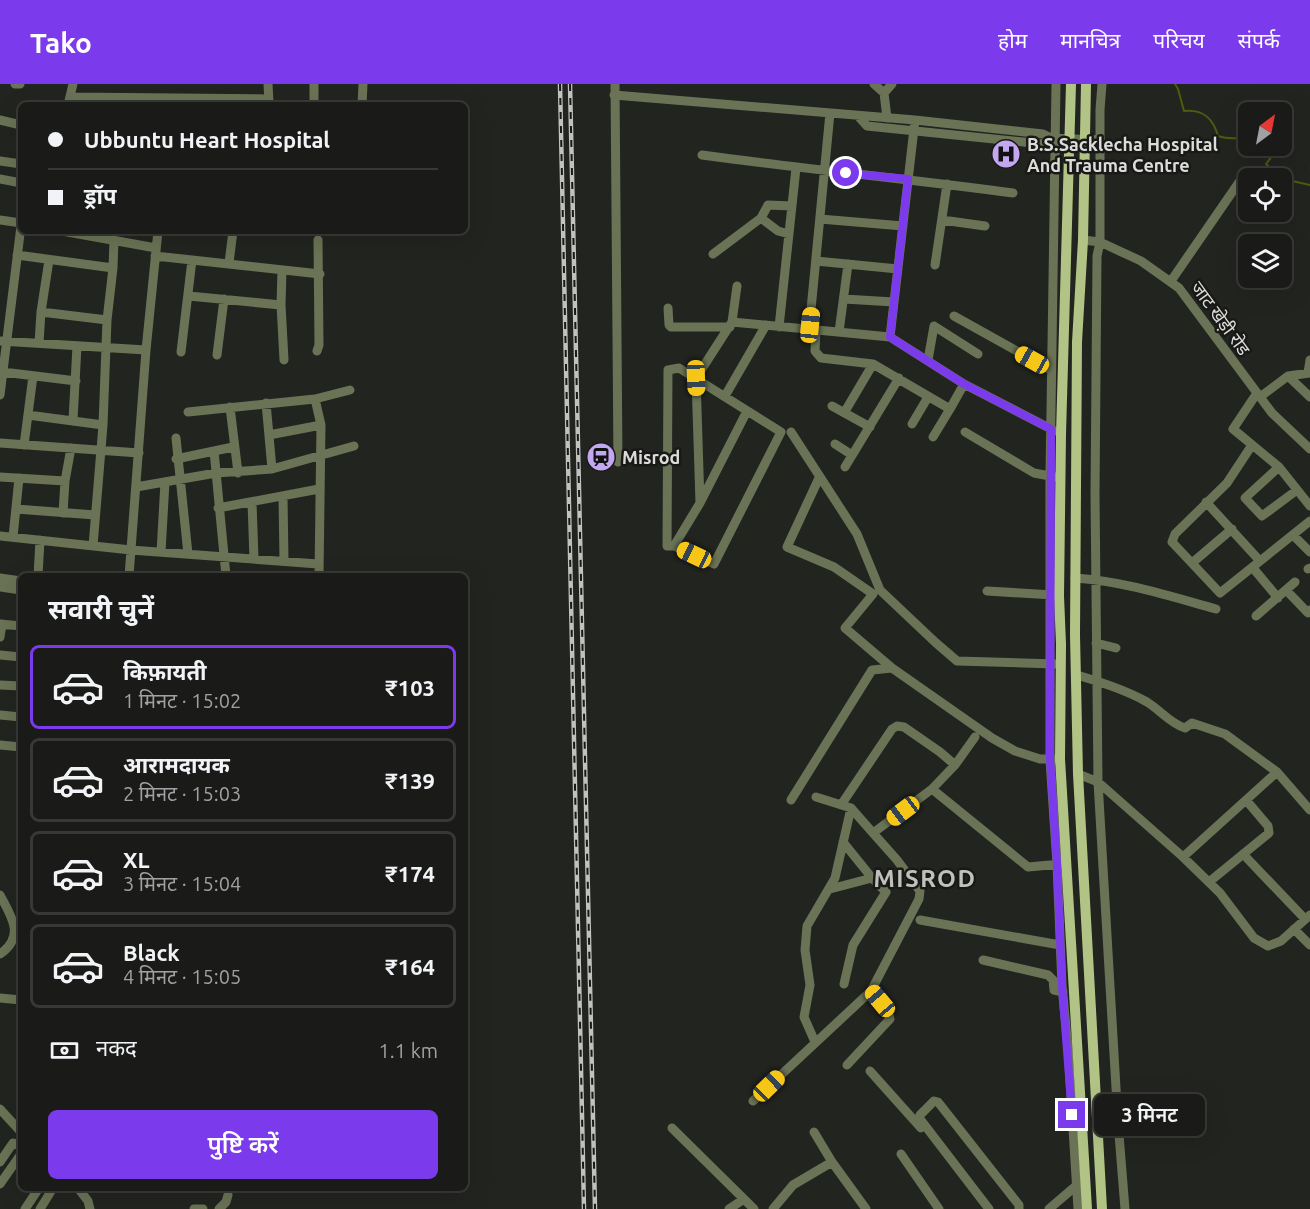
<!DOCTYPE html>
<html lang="hi">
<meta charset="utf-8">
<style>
:root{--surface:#1a1b18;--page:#272825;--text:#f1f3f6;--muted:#9fa1a2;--line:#383937;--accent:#7c3aed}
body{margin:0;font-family:Ubuntu,"Noto Sans Devanagari",sans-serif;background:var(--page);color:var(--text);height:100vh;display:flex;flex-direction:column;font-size:22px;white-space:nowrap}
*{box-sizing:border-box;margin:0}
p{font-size:20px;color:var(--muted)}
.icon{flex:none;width:33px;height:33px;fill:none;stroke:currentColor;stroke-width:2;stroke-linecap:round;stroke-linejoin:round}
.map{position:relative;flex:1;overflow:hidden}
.sheet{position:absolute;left:18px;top:489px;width:450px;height:618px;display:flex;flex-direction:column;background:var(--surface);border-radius:9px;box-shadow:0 6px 24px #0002,0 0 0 2px var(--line)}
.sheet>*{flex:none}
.banner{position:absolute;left:18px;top:18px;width:450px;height:132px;border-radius:9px;box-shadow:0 6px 24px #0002,0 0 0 2px var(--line);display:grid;align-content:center;height:132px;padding:0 30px;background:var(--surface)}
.needle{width:39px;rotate:32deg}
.controls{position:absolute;left:1238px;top:18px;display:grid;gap:12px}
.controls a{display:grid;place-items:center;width:54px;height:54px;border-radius:9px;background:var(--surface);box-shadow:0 6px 24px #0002,0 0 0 2px var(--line);font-size:30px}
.end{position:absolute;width:27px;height:27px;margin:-14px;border:8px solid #7c3aed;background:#fff;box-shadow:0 0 0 3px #fff}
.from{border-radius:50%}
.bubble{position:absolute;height:42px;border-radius:9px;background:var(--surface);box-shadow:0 6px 24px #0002,0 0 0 2px var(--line);font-size:20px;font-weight:600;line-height:42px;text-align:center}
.car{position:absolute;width:18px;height:36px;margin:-18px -9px;border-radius:8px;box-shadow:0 0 4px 2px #0007;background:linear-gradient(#f5c518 24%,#345 0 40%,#f5c518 0 76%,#345 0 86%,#f5c518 0)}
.banner b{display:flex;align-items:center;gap:21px;height:57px;font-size:22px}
.banner b+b{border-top:2px solid var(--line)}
.banner i{width:15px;height:15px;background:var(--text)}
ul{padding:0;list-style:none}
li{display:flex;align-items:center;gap:18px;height:84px;margin:0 12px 9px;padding:0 18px;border:3px solid var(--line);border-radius:9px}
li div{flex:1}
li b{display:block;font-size:22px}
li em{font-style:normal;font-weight:600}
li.active{border-color:var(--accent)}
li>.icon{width:54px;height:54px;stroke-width:1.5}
h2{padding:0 30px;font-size:27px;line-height:72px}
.pay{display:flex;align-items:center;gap:15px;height:66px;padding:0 30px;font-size:22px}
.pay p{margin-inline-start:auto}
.primary-button{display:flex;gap:12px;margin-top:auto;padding:12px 30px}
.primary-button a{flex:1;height:69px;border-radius:9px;background:var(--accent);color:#fff;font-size:24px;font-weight:600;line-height:69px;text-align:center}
header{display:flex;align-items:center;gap:36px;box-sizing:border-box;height:84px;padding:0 30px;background:var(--accent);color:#fff}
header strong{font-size:28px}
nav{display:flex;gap:33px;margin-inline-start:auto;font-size:21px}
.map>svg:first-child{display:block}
</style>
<header>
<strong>Tako</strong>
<nav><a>होम</a><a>मानचित्र</a><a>परिचय</a><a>संपर्क</a></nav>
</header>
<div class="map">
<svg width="1310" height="1125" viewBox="0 0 1310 1125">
<rect width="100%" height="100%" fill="#222420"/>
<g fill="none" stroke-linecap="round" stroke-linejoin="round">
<path stroke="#4c5d0d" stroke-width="2" d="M1175 0 1178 5 1184 27C1203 25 1213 34 1218 52 1230 56 1236 53 1248 55
M1269 62 1275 68 1266 80 1270 84 1282 86 1292 97 1310 101"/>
<path stroke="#6a7355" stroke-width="9" d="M15 0H20
M268 0 269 19
M314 0V21
M615 0 618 378
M874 0 884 9 887 34
M1056 0 1050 392V676L1057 780 1062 902 1068 964 1078 1125
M1102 0 1100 26V158L1097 172 1095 411 1098 698 1118 1038 1125 1125
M884 9 892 0
M614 11 915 36 1043 50 1051 54 1100 56
M70 13 269 15
M68 21 73 0
M362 21 363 0
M858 32 867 42 1043 60 1051 54
M0 36 21 41
M702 71C805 85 909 95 1013 109
M0 77 21 80
M0 95 21 99
M820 135 903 142
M0 136 21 139
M942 136 985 142
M62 147 156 164
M789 150 778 147 761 134 768 121 792 122
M1083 156 1100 158 1141 177 1179 204 1272 329 1310 365
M713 170 761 134
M17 171 113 184
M155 172 192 176 181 268
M192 176 320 190
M816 177 898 185
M229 179 233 147
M935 181 947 100
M282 186 281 221 284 276
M1171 197 1244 91
M189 212 281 221
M844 215 894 218
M668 224 669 241 671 243H730
M41 228 107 236
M954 232 1051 286
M732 238 737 202
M779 243 796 84
M809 246 830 29
M816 246 815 267 821 274 873 280 950 325 964 300
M839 248 848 180
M890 253 915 36
M0 257 146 266
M39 259 41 228 49 176
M317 267 319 261 318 156
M217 271 224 215
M928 276 934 242 978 270
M679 284 781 348 714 480 674 462H667L668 286Z
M3 288 76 297
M1308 289 1310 276
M1288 292 1310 313
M1257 309 1233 345 1279 383 1310 422
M0 311 21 142
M725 312 766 241
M1260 313 1288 292 1310 289
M315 315 321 341 319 492
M266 319 272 385
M832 322 870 343
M230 323 238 389
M188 328 315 315 350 306
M844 329 873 280
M28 331 103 341
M73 336 77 262
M912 340 928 313
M791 348 857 450 880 506 935 558 957 577 1055 580
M965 348 1034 389 1055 393
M269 351 321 341
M933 353 950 325
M176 354 188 470
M0 359 139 369
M835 360 852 371
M24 361 33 292
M1252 361 1227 399 1175 450 1172 458 1220 509 1310 437
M214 367 226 492
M176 375 233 363
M845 383 899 294
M1279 383 1245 414 1262 432 1297 406
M0 393 65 397
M819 394 787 463 834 483 873 510 845 544 892 584 992 654 1015 667 1040 675H1056
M136 403 216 389 272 385 354 362
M283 412 284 477
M252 418 254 475
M1206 418 1260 477
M700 419 696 294 732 238 890 253 964 300 1055 347
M218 424 319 405
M16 425 95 431
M63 429 65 397 71 364
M1293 451 1310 468
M0 452 131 466 318 480
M13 453 19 394
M93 462 103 341 107 236 113 184 114 156
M674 462 700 419 747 327
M161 468 165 398
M1192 479 1232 445
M1253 484 1278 514
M1308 485 1310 484
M38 492 40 456
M129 492 146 266 158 147
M0 494 21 497
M1075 494C1123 497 1169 512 1216 525
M0 503 21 506
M1286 506 1308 529 1310 526
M987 507 1053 511
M1256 532 1295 498
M0 540 21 542
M0 553 2 540
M1096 559 1116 564
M0 571 21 573
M1077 591C1100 598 1126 606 1147 618 1160 626 1171 640 1185 644L1192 639 1225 650 1277 688
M0 601 21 602
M0 631 21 633
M0 661 21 663
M1078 690 1098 698 1183 773 1220 809 1254 854 1268 862 1281 857 1310 831
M932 705 1028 783 1061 780
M816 713 851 724 873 749
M791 716 872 586 892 584
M841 721 892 645 897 642 904 643 940 668 955 681
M843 758 872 794
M1243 770 1305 835
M1183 773 1277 688 1310 726
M1209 798 1269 749 1268 742 1246 716
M830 805 872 794 886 808 853 861 844 900
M0 811C11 832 26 852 0 870
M920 836 1060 861
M1294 845 1310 861
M983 876 1048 891 1053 896 1054 906 1063 908
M0 914 21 916
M815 958 804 933 810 901 805 866 807 842 835 794 851 724
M847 981 890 935 888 927 871 907
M870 987 921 1044
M753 1017 871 907 919 815 920 807 897 776 873 749 932 705 955 681 975 653
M0 1025 21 1048
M672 1044 754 1125
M814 1048 832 1078 866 1125
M901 1070 939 1125
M0 1078 13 1059 21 1062
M0 1100 21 1070
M78 1104 88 1117 90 1125
M25 1125 39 1104
M40 1125 53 1104
M194 1125H203
M219 1125 226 1118 228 1111
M729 1125 744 1115
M773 1125 793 1101 832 1078
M989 1125 920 1035V1031L934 1017 938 1018 1019 1121V1125
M1049 1125 1077 1101"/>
<path stroke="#b1c485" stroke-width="10" d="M1071 0 1061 350 1059 512 1061 560 1060 675 1087 1125
M1086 0 1083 156 1077 258 1075 551 1078 690 1102 1125
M1097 1041 1118 1038"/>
<g stroke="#c1c2bf" stroke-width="4.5">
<path id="rail" d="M560 0 584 1125
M570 0 595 1125"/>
</g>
<use href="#rail" stroke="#191a17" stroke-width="2" stroke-dasharray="7" stroke-linecap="butt"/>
</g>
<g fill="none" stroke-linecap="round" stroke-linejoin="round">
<path stroke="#7c3aed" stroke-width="8" d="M846 89 908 95 890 253 964 300 1051 345 1050 675 1057 780 1062 902 1072 1031"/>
</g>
<defs>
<g id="hospital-disc" transform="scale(1.5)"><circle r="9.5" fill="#c4a7f1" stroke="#191a17"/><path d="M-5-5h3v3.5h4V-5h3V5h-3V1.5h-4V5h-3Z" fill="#111"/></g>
<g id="station-disc" transform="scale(1.5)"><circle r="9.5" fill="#c4a7f1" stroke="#191a17"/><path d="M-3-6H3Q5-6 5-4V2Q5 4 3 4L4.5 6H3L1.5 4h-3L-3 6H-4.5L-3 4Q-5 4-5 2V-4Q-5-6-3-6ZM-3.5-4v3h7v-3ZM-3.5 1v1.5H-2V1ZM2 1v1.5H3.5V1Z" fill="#111"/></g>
</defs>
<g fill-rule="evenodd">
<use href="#hospital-disc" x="1006" y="70"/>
<use href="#station-disc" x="601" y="373"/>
</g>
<g text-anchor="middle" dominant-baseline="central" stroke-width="5" stroke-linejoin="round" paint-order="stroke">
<g font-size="18" font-weight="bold" fill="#dcddda" stroke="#191a17" text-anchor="start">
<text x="1027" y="60">B.S.Sacklecha Hospital<tspan x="1027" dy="21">And Trauma Centre</tspan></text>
<text x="622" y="373">Misrod</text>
</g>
<g font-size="18" fill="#dcddda" stroke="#191a17">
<text transform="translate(1221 234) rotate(54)">जाट खेड़ी रोड</text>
</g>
<g font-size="24" font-weight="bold" letter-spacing="1.5" fill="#bfc1bc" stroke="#191a17">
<text x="925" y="794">MISROD</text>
</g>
</g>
</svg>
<div class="controls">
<a><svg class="needle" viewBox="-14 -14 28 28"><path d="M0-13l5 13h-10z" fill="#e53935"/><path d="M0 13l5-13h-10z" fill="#9fa1a2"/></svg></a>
<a><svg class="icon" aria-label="locate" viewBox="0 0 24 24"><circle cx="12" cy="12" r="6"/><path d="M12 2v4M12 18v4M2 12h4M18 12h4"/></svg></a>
<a><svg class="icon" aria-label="layers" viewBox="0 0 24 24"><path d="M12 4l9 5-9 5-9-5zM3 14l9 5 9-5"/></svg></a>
</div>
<i class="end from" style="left:846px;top:89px"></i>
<i class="end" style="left:1072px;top:1031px"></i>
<div class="bubble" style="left:1094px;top:1010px;width:111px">3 मिनट</div>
<i class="car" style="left:810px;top:241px;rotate:6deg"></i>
<i class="car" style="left:1032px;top:276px;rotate:299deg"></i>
<i class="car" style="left:696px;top:294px;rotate:178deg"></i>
<i class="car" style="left:694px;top:471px;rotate:295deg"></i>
<i class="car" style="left:903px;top:727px;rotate:233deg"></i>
<i class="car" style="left:880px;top:917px;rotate:320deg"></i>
<i class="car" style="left:769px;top:1002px;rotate:46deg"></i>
<div class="banner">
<b><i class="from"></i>Ubbuntu Heart Hospital</b>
<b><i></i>ड्रॉप</b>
</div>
<section class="sheet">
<h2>सवारी चुनें</h2>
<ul>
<li class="active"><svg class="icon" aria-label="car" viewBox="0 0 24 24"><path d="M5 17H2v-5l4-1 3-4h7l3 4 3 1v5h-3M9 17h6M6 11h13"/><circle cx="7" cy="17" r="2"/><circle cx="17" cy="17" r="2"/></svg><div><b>किफ़ायती</b><p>1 मिनट · 15:02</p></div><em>₹103</em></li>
<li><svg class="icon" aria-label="car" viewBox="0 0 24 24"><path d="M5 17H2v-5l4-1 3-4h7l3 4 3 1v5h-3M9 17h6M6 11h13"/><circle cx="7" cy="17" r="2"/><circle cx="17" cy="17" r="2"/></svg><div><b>आरामदायक</b><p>2 मिनट · 15:03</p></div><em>₹139</em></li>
<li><svg class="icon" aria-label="car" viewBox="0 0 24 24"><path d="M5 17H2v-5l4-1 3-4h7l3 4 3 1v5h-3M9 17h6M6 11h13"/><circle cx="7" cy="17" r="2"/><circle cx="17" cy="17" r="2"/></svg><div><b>XL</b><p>3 मिनट · 15:04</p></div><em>₹174</em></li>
<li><svg class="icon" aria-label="car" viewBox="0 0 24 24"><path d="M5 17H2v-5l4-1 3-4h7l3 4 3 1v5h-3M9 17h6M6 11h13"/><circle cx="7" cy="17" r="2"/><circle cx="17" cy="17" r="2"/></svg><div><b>Black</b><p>4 मिनट · 15:05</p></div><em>₹164</em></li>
</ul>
<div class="pay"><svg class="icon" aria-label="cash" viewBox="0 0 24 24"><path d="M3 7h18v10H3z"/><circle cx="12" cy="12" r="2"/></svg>नकद<p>1.1 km</p></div>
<div class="primary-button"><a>पुष्टि करें</a></div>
</section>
</div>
